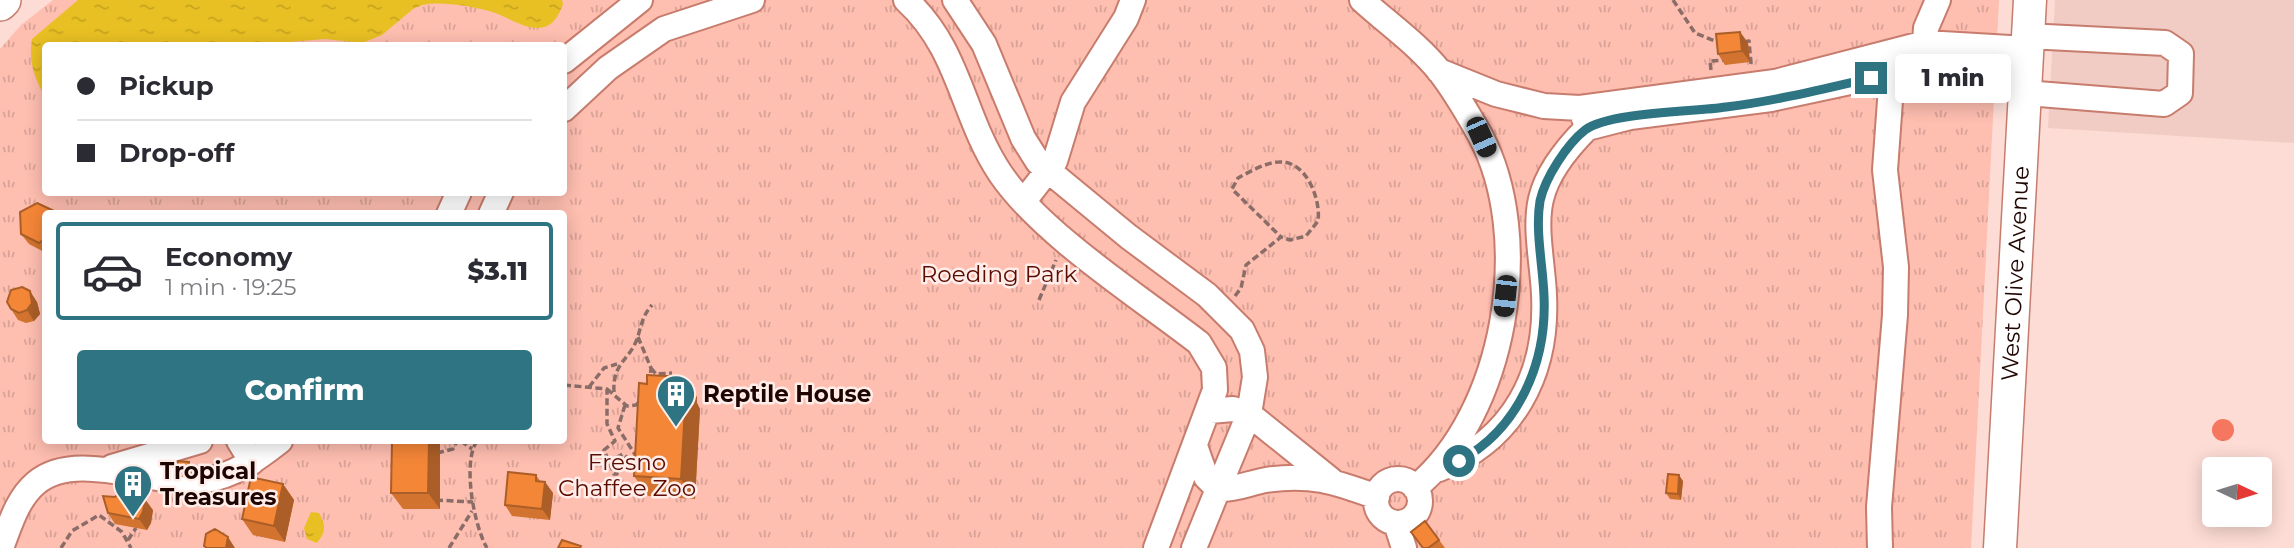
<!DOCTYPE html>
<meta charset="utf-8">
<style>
:root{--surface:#fff;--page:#f2f2f3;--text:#2b2b33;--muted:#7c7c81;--line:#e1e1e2;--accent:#2e7482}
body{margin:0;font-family:Montserrat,sans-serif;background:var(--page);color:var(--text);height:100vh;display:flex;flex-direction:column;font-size:26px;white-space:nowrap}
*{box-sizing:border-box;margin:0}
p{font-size:23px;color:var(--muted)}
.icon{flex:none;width:38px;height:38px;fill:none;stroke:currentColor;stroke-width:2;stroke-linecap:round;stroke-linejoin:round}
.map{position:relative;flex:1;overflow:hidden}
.sheet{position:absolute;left:42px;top:210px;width:525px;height:234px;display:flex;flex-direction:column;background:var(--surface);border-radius:7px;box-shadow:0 4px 18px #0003}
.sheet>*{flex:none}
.banner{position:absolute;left:42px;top:42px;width:525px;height:154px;border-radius:7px;box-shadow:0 4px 18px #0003;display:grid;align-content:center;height:154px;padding:0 35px;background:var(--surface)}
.needle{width:46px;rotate:94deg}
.buttons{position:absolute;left:2202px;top:457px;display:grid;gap:14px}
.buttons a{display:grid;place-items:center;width:70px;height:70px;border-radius:7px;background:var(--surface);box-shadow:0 4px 18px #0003;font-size:35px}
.end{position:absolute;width:32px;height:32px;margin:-16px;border:9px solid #2e7482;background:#fff;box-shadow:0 0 0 4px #fff}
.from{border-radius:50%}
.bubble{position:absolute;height:49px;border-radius:7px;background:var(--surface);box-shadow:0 4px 18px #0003;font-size:23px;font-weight:800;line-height:49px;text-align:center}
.car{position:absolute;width:21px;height:42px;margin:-21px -10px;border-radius:9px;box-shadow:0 0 5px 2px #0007;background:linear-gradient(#222 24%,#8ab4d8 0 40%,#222 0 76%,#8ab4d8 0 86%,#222 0)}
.banner b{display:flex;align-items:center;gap:24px;height:66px;font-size:26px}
.banner b+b{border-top:2px solid var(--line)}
.banner i{width:18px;height:18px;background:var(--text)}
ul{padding:12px 0 0;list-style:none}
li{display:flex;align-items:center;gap:21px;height:98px;margin:0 14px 10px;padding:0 21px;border:4px solid transparent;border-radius:7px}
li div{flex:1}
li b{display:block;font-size:26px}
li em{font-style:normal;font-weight:800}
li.on{border-color:var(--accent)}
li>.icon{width:63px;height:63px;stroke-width:1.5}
.action{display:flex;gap:14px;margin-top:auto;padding:14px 35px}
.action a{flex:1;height:80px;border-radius:7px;background:var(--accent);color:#fff;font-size:28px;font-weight:800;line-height:80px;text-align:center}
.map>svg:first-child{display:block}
</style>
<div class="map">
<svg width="2294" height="548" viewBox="0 0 2294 548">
<defs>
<pattern id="forest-firs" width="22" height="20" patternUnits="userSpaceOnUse" patternTransform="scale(1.75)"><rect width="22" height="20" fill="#f6775f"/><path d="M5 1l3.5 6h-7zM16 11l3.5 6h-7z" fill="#c7604c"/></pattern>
<pattern id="park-tufts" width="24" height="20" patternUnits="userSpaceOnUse" patternTransform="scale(1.75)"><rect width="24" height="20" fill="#febeb0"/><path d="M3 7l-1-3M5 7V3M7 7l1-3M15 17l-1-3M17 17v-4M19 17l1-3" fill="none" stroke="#d9a296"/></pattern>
<pattern id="water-ripples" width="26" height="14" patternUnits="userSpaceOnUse" patternTransform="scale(1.75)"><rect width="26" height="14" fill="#e9c023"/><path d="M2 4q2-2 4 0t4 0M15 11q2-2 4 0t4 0" fill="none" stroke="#c7a41e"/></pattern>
</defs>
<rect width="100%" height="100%" fill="#fddcd5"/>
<path fill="#f0ccc4" d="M2055 0H2294V143L2048 128Z"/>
<path fill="url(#forest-firs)" d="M2212 430a11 11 0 1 1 22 0a11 11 0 1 1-22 0Z"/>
<path fill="url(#park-tufts)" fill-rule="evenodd" d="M53 0H1999L1971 548H0V49L21 25ZM46 46H564V192H46ZM46 214H564V441H46Z"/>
<path fill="url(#water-ripples)" d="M78 0H562L563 4C560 12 555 23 547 26 528 34 507 15 489 11 469 6 443 1 422 5L413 9 382 35 362 43 325 39 243 46H46L45 98C35 78 28 62 32 39Z
M311 512 319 513C326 525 326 532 317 543L307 539 304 528Z"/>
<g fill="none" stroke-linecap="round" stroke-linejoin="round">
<g stroke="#c77c6d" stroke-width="28">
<path id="minor" d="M906 0C960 49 962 116 1000 173 1041 234 1140 297 1199 343L1214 368 1215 390 1156 548
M955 0 984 44 1023 138 1038 162 1129 237 1207 295 1242 330 1252 351 1255 377 1249 414 1331 480
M1362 0C1387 23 1419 45 1440 72 1455 91 1468 114 1480 135 1535 237 1506 414 1415 488
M1925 43 1926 28 1938 0
M564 61 640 0
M1439 71 1496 94 1544 106 1580 108 1775 82 1925 43 2027 49
M2025 93 2164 104 2180 93 2181 54 2165 43 2028 36
M564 109 608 68 664 29 752 0
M1587 128 1630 117 1771 99 1906 70 2026 79
M1024 201 1055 161 1073 102 1126 18 1133 0
M449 214 459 192
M491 214 501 192
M239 441 252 462
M1195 446 1206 477 1218 489 1249 414 1233 409 1210 411
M112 467 200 441
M1439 469C1513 440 1548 374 1544 295 1543 265 1534 228 1541 199 1547 173 1568 147 1587 128L1583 115
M1376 501a22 22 0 1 1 44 0a22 22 0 1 1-44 0Z
M1396 523 1404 548
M1 548C10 525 17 499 36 483 76 448 157 488 205 480 234 476 257 459 280 441
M1194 548 1218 489C1235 490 1249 483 1266 480 1311 473 1335 482 1377 497
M1880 548 1879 507 1895 315 1896 267 1885 170 1892 73"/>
</g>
<g stroke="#c77c6d" stroke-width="35">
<g id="major">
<path id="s1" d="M2000 548 2030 0"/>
</g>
</g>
<g stroke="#c77c6d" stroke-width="38">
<path id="highway" d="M0 3 3 0"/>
</g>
<path stroke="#8b6d68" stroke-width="3.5" stroke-dasharray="7 3.5" stroke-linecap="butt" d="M1673 0 1695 33 1720 43
M1744 42 1749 41 1751 64H1748
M1711 70 1710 61 1724 60
M1235 296 1241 288 1246 265 1281 237 1290 240 1306 236 1318 221C1321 199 1306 160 1279 162 1267 162 1249 172 1238 178L1232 189 1281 237
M1039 300 1056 260
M638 337 651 368 650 378
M651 368 656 374 672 373
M564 385 607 389V424L615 441 604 450 614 474H617L615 458 623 454 636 466
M589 387 604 368 617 364
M607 389 627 406 636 405 641 400
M614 392C612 362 631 360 638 336 642 323 643 315 652 305
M625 405 618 428 636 456
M461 441 472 449
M477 441C462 462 474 526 487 548
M437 453 453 449 457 441
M436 500 473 502
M128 540 136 528
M61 548 72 531 99 515 122 532 131 548
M449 548 472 511"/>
<use href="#minor" stroke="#fff" stroke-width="24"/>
<use href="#major" stroke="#fff" stroke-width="32"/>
<use href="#highway" stroke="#fff" stroke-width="35"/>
</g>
<path fill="#d27330" d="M1740 32 1748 43 1750 62 1725 65 1718 54Z
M73 192H86L85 196 73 194Z
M46 214V253L29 244 21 234Z
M37 302 40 314 34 321 26 323 18 320 11 309Z
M697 397V403L700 409 695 499 648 496 634 476Z
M392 441H438L440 443V509H403L391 493Z
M189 462 193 468 192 478 181 477 177 472Z
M536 475 540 481 545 482 553 493 550 520 512 516 505 505Z
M1683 481 1681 500 1670 499 1666 493Z
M283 484 294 500 285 542 253 535 242 519Z
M153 510 151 523 147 530 115 524 108 513Z
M1425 521 1445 548H1423Z"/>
<path fill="#ab5e27" d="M1740 32 1748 43 1750 62 1742 51Z
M30 291 37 302 40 314 34 321 27 310Z
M683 377 697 397V403L700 409 695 499 681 479Z
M429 441H438L440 443V509L428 493Z
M189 462 193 468 192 478 188 473Z
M1679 475 1683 481 1681 500 1678 494Z
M545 482 553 493 550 520 542 509Z
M283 484 294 500 285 542 274 526Z
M145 499 153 510 151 523 147 530 139 519Z
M228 537 235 548H226Z"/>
<path fill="#f48638" stroke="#ab5e27" stroke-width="2" d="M1740 32 1742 51 1718 54 1716 34Z
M37 203 54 211V214H46V238L39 243 21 234 20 212Z
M22 287 30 291 32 303 27 310 19 313 11 309 7 302 11 290Z
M647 375 683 377 682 388 686 389 681 479 634 476 639 383 647 384Z
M392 441H429L428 493H391Z
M178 461 189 462 188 473 177 472Z
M508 472 536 475V481L545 482 542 509 505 505Z
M1668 474 1679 475 1678 494 1666 493Z
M251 477 283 484 274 526 242 519Z
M127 486 145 499 143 512 139 519 108 513 103 496 115 497Z
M1425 521 1439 540 1428 548H1423L1411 532Z
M215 529 228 537 226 548H207L204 546 206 534Z
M562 540 581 546 580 548H558Z"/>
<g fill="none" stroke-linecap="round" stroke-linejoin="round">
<path stroke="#2e7482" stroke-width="9" d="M1459 461C1519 429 1547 362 1544 296 1543 266 1535 231 1540 201 1545 178 1567 144 1585 130 1609 112 1694 112 1726 107 1775 101 1823 89 1871 78"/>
</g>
<defs>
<g id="building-pin" transform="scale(2.0125)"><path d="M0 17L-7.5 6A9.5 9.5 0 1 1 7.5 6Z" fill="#2e7482" stroke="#ffedea"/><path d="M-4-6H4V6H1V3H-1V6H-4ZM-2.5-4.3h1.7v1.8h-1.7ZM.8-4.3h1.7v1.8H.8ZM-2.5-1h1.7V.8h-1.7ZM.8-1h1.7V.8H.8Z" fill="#fff"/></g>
</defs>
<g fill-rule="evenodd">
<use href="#building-pin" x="676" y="394"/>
<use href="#building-pin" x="133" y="484"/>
</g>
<g text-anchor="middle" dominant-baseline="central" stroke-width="5" stroke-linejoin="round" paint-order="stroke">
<g font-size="23" fill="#5c0b00" stroke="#ffedea">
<text x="999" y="274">Roeding Park</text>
<text x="627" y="462">Fresno<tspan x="627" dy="26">Chaffee Zoo</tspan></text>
</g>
<g font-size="23" fill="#1f0502" stroke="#ffedea">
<text stroke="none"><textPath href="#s1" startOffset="275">West Olive Avenue</textPath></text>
</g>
<g font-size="23" font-weight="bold" fill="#1f0502" stroke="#ffedea" text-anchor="start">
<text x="703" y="394">Reptile House</text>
<text x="160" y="471">Tropical<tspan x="160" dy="26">Treasures</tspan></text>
</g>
</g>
</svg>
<div class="buttons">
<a><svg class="needle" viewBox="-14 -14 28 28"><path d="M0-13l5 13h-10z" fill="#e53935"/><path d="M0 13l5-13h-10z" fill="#7c7c81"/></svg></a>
</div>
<i class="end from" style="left:1459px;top:461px"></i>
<i class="end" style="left:1871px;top:78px"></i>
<div class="bubble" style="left:1895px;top:54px;width:116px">1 min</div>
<i class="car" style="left:1481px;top:137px;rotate:156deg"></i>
<i class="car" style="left:1505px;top:296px;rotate:186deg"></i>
<div class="banner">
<b><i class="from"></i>Pickup</b>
<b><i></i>Drop-off</b>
</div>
<section class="sheet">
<ul>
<li class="on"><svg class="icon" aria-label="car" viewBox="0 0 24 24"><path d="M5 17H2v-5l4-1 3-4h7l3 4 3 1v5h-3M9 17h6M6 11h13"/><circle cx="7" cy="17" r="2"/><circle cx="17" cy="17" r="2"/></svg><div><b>Economy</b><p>1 min · 19:25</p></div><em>$3.11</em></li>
</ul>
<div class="action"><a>Confirm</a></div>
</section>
</div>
